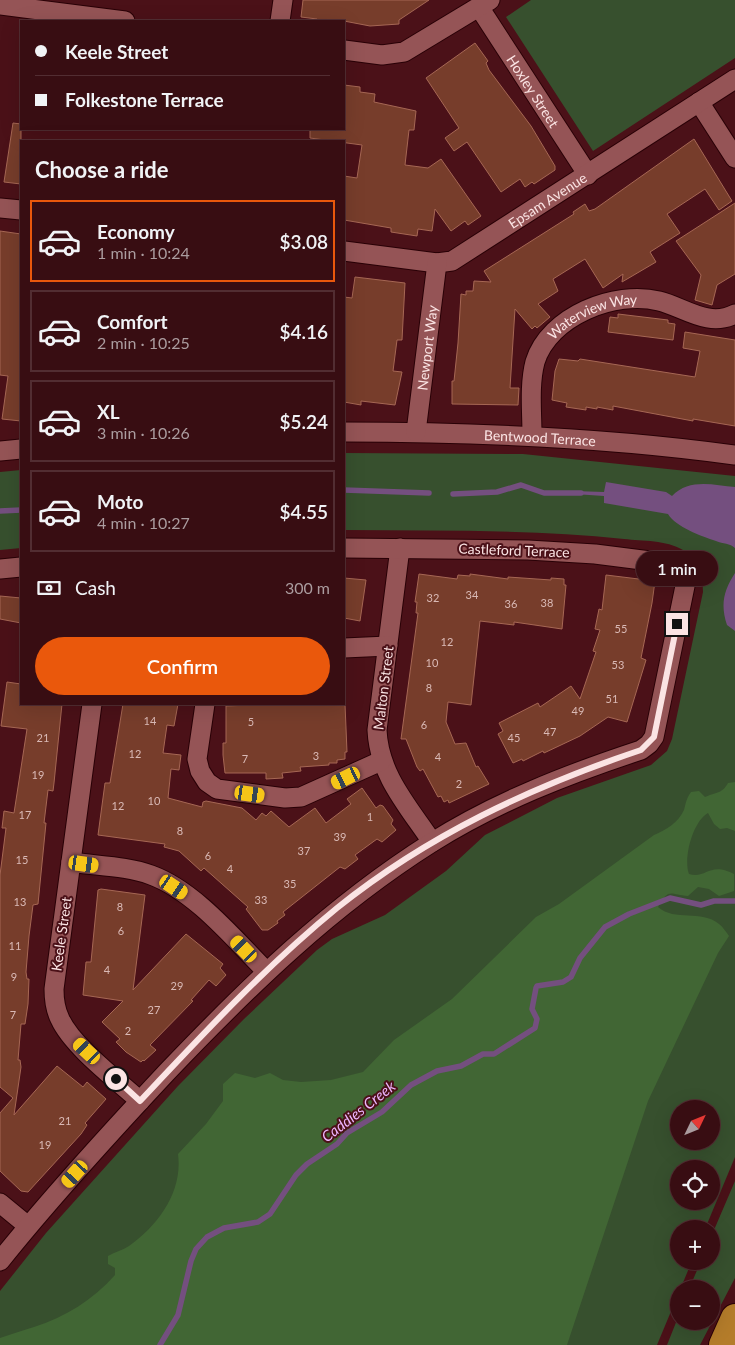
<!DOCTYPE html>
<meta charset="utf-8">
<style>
:root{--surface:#380d12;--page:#3f161b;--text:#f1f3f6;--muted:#ab9c9f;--line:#522d32;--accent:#ea580c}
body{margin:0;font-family:Lato,sans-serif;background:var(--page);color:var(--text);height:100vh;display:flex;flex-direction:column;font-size:19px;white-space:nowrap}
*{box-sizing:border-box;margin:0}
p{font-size:16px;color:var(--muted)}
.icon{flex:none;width:28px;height:28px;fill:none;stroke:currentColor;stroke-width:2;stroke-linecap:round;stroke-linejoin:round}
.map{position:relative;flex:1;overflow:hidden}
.panel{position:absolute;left:20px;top:140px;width:325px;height:565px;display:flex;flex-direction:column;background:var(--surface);border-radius:0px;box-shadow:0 5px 20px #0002,0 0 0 1px var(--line)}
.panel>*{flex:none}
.banner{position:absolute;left:20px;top:20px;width:325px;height:110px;border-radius:0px;box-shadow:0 5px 20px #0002,0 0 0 1px var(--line);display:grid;align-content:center;height:110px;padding:0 15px;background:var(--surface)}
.needle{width:32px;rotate:47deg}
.fabs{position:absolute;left:670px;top:1100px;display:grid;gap:10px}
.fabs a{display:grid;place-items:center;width:50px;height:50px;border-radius:50%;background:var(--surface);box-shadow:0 5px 20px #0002,0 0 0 1px var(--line);font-size:25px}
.end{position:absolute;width:22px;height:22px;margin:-11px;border:6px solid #fbe4e4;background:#111;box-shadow:0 0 0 2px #111}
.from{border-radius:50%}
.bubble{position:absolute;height:35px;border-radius:18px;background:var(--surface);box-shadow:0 5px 20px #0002,0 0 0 1px var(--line);font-size:16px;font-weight:600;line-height:35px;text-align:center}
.car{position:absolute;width:15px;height:30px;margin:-15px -8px;border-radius:6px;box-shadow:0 0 4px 1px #0007;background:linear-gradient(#f5c518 24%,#345 0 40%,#f5c518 0 76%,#345 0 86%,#f5c518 0)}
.banner b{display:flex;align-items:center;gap:18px;height:48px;font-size:19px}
.banner b+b{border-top:1px solid var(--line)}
.banner i{width:12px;height:12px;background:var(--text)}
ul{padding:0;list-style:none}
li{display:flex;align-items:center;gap:15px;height:82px;margin:0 10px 8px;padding:0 5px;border:2px solid var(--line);border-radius:0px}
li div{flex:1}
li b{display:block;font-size:19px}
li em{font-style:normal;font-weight:600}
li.active{border-color:var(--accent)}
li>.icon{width:45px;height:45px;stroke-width:1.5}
h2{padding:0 15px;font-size:22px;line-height:60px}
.pay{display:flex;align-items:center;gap:12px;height:55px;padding:0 15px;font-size:19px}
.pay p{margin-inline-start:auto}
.action{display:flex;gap:10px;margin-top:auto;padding:10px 15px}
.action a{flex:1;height:58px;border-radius:30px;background:var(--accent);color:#fff;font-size:20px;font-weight:600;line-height:58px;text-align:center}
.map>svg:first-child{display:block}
</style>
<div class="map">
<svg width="735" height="1345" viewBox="0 0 735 1345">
<rect width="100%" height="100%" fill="#4b1118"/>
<path fill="#37502e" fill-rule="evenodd" d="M531 0H735V58L593 151 506 17Z
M344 453 523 454 735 476V1157L705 1229H679V1261H692L657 1345H0V1291L46 1233 178 1086 244 1019 317 950 332 939 385 915 446 871 485 835 557 798 651 765 667 751 672 739 703 592C703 576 699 559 683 550 666 540 643 541 624 539 532 529 437 531 344 530ZM679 1109H711V1141H679ZM679 1169H711V1201H679Z
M21 470V548L0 550V472Z
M735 1181V1278L700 1345H667L679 1315V1321H711V1289H689L701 1261H711V1237Z"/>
<path fill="#416634" d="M735 782V831L727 828 720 829 714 824 708 813C693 821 683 858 689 874 707 879 709 861 734 874V891L719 896 709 889 698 887 688 896C670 895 669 887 658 907 675 922 701 909 719 924 723 927 726 932 729 936L718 953 648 1101 567 1345H0V1338C11 1334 22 1331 34 1327 65 1317 93 1300 115 1275V1268L108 1264V1256C115 1252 123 1250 129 1246 159 1225 183 1191 178 1154L206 1124 223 1101V1084L235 1073 255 1078 270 1073 283 1080 301 1082 331 1080 363 1072 394 1040 452 999 536 917 559 904 654 835C666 830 678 823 684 810 686 803 686 799 691 792L699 791 705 797C716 792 722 794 728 783Z"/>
<path fill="#744f7f" d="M606 482 666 492 672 496C689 478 713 485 735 487V548C730 543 723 544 716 541 701 536 676 527 668 514L604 503V496L574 494V491L604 492Z
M735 573V631L727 625C720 604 724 590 735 573Z"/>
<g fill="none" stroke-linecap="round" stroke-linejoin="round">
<path stroke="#744f7f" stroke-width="5.5" d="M344 490 429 493
M453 494 497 492 521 485 544 493H581
M0 511 21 510
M160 1345 178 1315 191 1261 196 1249 207 1237 224 1228 258 1222 270 1214 296 1175 307 1164 337 1144 347 1133 382 1112 411 1085 437 1071 461 1066 483 1054H494L535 1028 537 1019 532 1009 536 988 537 986 563 982 571 977 580 958 605 927 629 914 670 898 701 905 714 901H735"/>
</g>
<path fill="#773d2b" stroke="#a66754" d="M303 0H429L399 20V24L370 26 344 21H317V19L301 17Z
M475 43 488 61 486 63 489 70 531 126 555 166V170L534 184 532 182 525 187 520 179 501 192 467 142 454 151 445 138 459 128 426 78Z
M344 85 360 87V92L375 94 374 102 416 111 414 130H409L405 165 428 168 441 159 481 216 468 225 465 221 451 231 435 209 432 231 418 229 417 236 391 232V228L344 220V176L357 178 362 145 310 138V129H344Z
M13 123 21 124V184L4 182Z
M694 139 732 201 719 210 705 189 667 214 680 233 650 252 656 262 622 282 623 274 603 288 585 259 553 279 558 291 538 304 550 317 537 328 535 326 532 329 515 309 510 388H519L518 405 452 404V381H454L458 343 461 294 466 295V291H473L474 281 491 282 484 271 574 214 573 212 585 204 589 211 595 209Z
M735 203V274L717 285 712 305 695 300 701 275 676 241Z
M0 231 21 234V421L2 419 8 376 0 375Z
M355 277 405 283 402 340H397L393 371 402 372 395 405 361 401V405L344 402V297L352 298Z
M618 314 668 320V323L675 324 673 340 608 332 610 317 618 318Z
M685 332 735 340V426L693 419V421L613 406V410L597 407V409L586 407V410L566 407 567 403 552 400 555 371 559 359 578 361 580 359 695 377 700 351 683 348Z
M419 574 457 579 458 575 470 576V574L508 579V577L551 580V578L564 579V585H566L562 629 514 622V625L480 621 471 705 448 702 446 722 455 744 466 743 476 767 478 766 489 784 449 803 448 800 444 802 441 796 438 797 423 769 420 771 417 767 406 739H401L418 613H416L417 602H415Z
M606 575 655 581 652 603 641 658 646 660 627 722 608 717 580 736 544 753 543 751 523 761 522 759 513 763 498 734 503 731 499 723 538 703 540 707 571 686 580 699 596 652 593 651 600 630 595 629 599 609 602 610Z
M344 578 366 580 360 621 344 618Z
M0 596 21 598V623L0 619Z
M7 682 21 684V704H62L54 783 53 791 48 790 44 823H46L38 904 33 905 29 936 26 972 27 979H29L28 1004 25 1024H21L18 1060H20L21 1067 14 1115 57 1066 83 1087 87 1082 106 1099 85 1123 87 1125 81 1134 28 1192 21 1191 0 1171V1113L13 1098 0 1087V875L6 828H2L4 811 14 813 27 729 1 726Z
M123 704H178L174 726 167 725 163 753 181 755 179 770 171 769 168 798 202 807 203 802 206 801 242 808 256 820 262 813 266 816 271 811 289 827 315 808 326 823 351 804 347 799 362 788 376 808 380 805 383 806 393 820 391 824 396 830 382 842 377 839 355 855 358 859 345 869 340 867 283 912 285 915 277 921 278 923 268 930H262L246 909 248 907 204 868 201 871 179 851 164 847 165 844 98 835 105 783H110Z
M275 704H345L347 752H345V759L337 760V763H329V765L300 767 301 771 282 773 283 778 266 779V773H225L223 755V743H226V706Z
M101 889 145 895 133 990 186 934 223 964 220 968 226 975 216 986 209 980 191 1000 193 1001 150 1045 156 1050 144 1061 143 1060 141 1062 126 1052 116 1042 120 1039 102 1022 123 1001 83 995 86 962H91L98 890Z"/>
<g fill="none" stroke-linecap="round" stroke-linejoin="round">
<g stroke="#290106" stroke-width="21">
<g id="minor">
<path d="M0 5 125 21"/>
<path id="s1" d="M479 7 588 175"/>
<path d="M280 21 283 0"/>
<path d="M344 50 382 55 404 52 490 0"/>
<path d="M699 102 735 158"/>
<path d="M0 208 21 210"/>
<path id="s2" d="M344 251 437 263 452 261 735 79"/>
<path id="s3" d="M344 432C476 432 604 437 735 455"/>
<path id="s4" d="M416 432 437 263"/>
<path id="s5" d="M532 435C532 412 529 385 535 362 549 316 615 290 659 301 684 307 708 328 735 314"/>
<path d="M0 451 21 449"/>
<path d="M400 548 377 730C379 775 408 806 432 842"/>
<path d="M0 569 21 567"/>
<path d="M344 648 388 646"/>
<path d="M92 704 54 989C54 999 55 1009 60 1019 72 1046 117 1080 140 1101"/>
<path d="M205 704 197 759 200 771 207 782 217 789 285 798 301 797 381 761"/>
<path d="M71 862C97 866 127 866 151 875 195 891 234 939 266 971"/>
<path d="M0 1203 28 1226"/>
<path d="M0 1261C52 1196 109 1134 166 1073 249 986 330 907 431 843 496 802 568 774 641 750L649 744 654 737 685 586 680 572 666 563 595 554 528 550 344 548"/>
</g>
</g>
<g stroke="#290106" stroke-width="30">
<path id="trunk" d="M723 1345 735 1318"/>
</g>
<use href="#minor" stroke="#955456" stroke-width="19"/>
<use href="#trunk" stroke="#b47c2a" stroke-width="28"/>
</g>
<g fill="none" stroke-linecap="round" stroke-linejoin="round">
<path stroke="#fbe4e4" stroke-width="6" d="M116 1079 140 1101C203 1034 266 966 337 908 428 835 531 787 641 750L654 737 677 624"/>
</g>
<g text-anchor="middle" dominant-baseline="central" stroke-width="4" stroke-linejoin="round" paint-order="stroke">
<g font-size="11" fill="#dabab6">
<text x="472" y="594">34</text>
<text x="433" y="597">32</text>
<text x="547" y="602">38</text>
<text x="511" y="603">36</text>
<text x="621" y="628">55</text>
<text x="447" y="641">12</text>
<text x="432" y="662">10</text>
<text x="618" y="664">53</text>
<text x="429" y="687">8</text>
<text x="612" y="698">51</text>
<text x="578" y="710">49</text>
<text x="150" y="720">14</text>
<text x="251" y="721">5</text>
<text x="424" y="724">6</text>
<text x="550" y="731">47</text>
<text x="43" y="737">21</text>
<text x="514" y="737">45</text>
<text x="135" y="753">12</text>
<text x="316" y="755">3</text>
<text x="438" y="756">4</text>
<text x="245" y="758">7</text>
<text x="38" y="774">19</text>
<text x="459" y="783">2</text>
<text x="154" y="800">10</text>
<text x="118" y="805">12</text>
<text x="25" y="814">17</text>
<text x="370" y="816">1</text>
<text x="180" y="830">8</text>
<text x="340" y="836">39</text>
<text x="304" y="850">37</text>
<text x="208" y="855">6</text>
<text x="22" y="859">15</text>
<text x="230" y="868">4</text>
<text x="290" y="883">35</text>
<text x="261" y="899">33</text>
<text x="20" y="901">13</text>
<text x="120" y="906">8</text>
<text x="121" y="930">6</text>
<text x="15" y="945">11</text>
<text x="107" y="969">4</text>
<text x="14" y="976">9</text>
<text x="177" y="985">29</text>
<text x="154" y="1009">27</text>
<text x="13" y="1014">7</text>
<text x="128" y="1030">2</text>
<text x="65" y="1120">21</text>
<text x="45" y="1144">19</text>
</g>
<g font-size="14" fill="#fbe4e4" stroke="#4b1118">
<text stroke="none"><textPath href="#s1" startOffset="100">Hoxley Street</textPath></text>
<text stroke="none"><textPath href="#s2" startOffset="222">Epsam Avenue</textPath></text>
<text stroke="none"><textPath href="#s5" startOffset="152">Waterview Way</textPath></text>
<text stroke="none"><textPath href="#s4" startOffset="85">Newport Way</textPath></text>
<text stroke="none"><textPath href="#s3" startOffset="196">Bentwood Terrace</textPath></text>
<text transform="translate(514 550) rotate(2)">Castleford Terrace</text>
<text transform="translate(383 688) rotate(-83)">Malton Street</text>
<text transform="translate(61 934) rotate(-82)">Keele Street</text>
</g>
<g font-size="15" font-style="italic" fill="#eeb5ff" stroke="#4b1118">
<text transform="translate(358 1111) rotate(-38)">Caddies Creek</text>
</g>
</g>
</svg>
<div class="fabs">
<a><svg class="needle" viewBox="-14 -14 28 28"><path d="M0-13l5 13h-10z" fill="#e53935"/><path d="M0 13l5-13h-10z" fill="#ab9c9f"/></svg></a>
<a><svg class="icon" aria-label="locate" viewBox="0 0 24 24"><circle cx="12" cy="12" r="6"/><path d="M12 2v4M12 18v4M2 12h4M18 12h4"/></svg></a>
<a>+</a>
<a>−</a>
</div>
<i class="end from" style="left:116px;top:1079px"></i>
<i class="end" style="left:677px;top:624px"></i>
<div class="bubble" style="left:636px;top:551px;width:82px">1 min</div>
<i class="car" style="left:346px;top:778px;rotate:244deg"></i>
<i class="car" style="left:250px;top:794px;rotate:98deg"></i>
<i class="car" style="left:84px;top:864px;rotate:98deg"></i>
<i class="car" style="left:174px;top:887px;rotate:124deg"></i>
<i class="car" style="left:244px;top:949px;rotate:316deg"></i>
<i class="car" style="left:87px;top:1051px;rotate:313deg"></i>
<i class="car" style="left:75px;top:1174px;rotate:222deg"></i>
<div class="banner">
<b><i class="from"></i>Keele Street</b>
<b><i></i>Folkestone Terrace</b>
</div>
<section class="panel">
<h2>Choose a ride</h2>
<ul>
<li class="active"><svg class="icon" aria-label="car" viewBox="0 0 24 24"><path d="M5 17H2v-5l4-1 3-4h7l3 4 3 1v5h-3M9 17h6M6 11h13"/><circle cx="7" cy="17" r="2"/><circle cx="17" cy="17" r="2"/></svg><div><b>Economy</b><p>1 min · 10:24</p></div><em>$3.08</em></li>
<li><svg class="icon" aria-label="car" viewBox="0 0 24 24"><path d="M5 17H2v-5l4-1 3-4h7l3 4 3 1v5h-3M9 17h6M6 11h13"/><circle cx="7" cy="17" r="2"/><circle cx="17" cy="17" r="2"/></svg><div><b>Comfort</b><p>2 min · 10:25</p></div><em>$4.16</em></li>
<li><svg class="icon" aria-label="car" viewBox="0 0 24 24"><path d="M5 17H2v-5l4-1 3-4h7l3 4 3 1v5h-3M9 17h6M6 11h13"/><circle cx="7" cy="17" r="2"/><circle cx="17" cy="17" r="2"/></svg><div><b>XL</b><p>3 min · 10:26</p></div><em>$5.24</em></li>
<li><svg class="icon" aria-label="car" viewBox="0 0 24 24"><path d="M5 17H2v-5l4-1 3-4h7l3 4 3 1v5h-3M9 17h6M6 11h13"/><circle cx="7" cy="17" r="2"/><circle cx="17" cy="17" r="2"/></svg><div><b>Moto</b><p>4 min · 10:27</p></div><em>$4.55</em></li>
</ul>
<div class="pay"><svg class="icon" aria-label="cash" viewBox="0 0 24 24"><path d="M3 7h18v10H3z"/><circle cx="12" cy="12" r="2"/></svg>Cash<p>300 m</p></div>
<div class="action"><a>Confirm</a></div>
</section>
</div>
